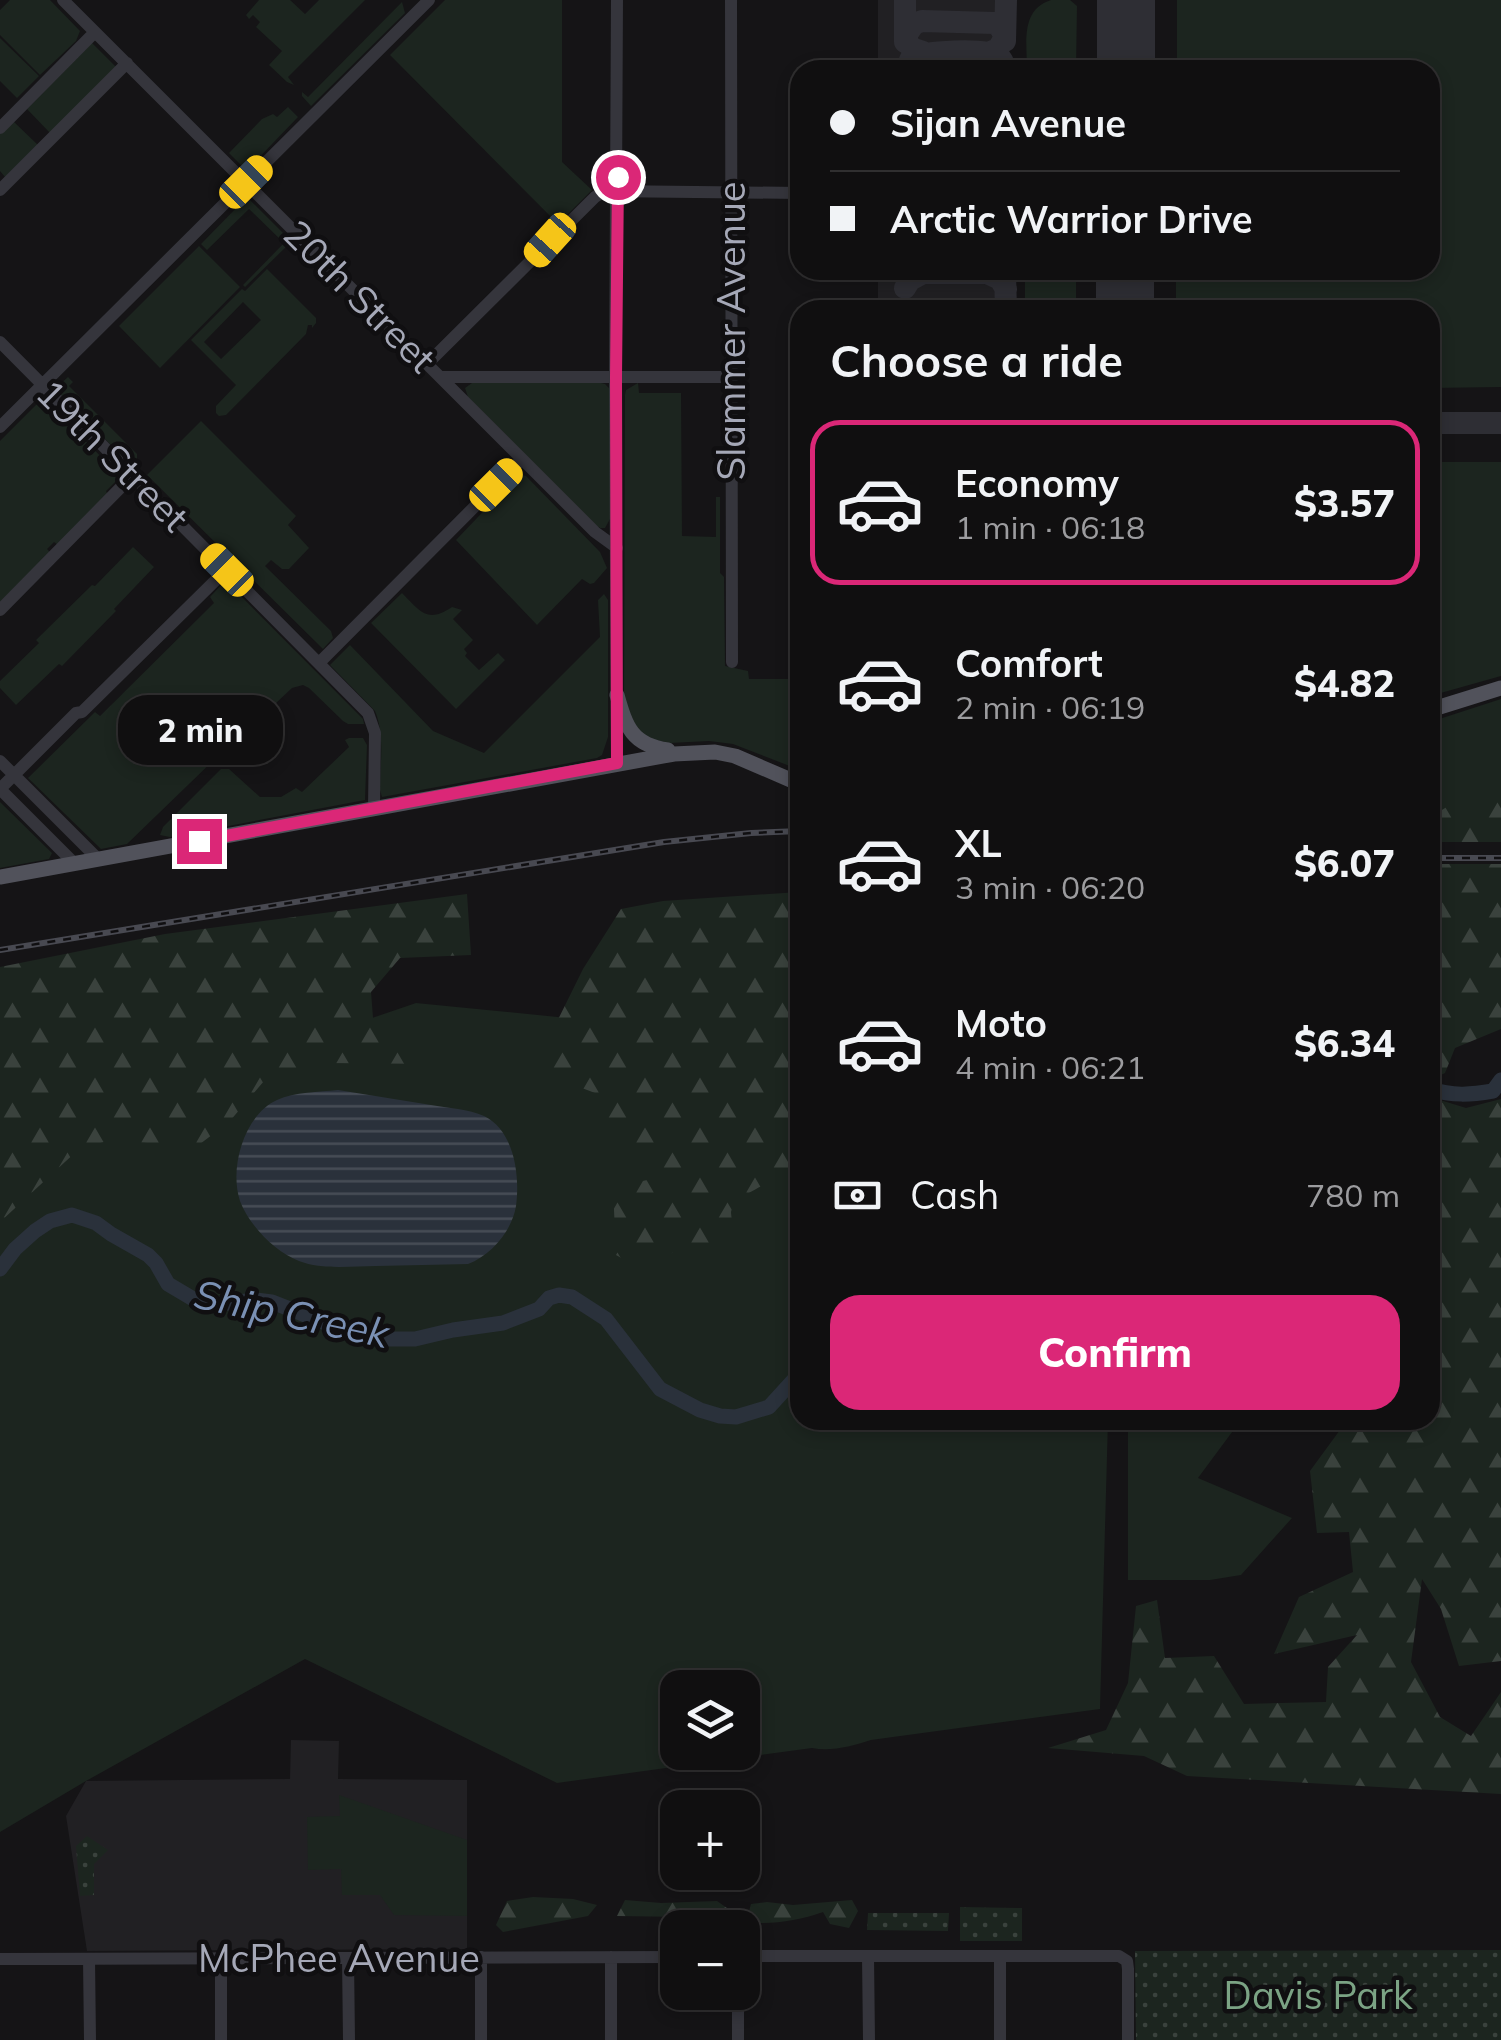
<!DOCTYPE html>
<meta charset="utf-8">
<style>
:root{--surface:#100f10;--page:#1e1d1e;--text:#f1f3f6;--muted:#9c9c9f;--line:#302f30;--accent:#db2777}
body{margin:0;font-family:Mulish,sans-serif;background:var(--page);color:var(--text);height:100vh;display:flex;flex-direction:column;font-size:38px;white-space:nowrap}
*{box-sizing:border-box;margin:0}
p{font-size:32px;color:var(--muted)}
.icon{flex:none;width:55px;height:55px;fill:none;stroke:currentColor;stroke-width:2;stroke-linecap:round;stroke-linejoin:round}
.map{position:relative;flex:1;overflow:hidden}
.sheet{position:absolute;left:790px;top:300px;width:650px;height:1130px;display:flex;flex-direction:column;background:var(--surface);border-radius:30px;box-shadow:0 5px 15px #0003,0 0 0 2px var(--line)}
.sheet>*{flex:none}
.guide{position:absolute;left:790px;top:60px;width:650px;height:220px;border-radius:30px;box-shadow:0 5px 15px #0003,0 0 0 2px var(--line);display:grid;align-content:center;height:220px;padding:0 40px;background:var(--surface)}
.controls{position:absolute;left:660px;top:1670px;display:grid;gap:20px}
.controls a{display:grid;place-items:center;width:100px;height:100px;border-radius:20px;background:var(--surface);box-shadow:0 5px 15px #0003,0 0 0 2px var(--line);font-size:50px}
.end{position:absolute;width:45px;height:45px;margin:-22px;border:12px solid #db2777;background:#fff;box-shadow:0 0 0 5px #fff}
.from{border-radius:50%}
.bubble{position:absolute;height:70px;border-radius:30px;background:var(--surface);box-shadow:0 5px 15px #0003,0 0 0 2px var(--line);font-size:32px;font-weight:800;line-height:70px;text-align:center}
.car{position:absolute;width:30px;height:60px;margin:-30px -15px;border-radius:12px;box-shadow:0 0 8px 2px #0007;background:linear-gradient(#f5c518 24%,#345 0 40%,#f5c518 0 76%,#345 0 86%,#f5c518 0)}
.guide b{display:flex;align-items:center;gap:35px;height:95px;font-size:38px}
.guide b+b{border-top:2px solid var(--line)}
.guide i{width:25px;height:25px;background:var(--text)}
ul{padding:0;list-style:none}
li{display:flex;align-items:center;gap:30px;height:165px;margin:0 20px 15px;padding:0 20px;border:5px solid transparent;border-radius:30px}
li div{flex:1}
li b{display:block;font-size:38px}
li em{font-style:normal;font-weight:800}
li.on{border-color:var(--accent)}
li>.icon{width:90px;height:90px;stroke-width:1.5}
h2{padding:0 40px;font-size:45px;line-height:120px}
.pay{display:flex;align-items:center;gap:25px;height:110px;padding:0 40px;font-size:38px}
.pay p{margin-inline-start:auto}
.button{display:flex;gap:20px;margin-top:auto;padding:20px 40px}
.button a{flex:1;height:115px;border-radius:30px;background:var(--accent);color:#fff;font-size:40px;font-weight:800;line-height:115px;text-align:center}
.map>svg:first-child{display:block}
</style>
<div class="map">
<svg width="1501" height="2040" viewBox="0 0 1501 2040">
<defs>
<pattern id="forest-firs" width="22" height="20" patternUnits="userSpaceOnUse" patternTransform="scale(2.5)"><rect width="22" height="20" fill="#1c251f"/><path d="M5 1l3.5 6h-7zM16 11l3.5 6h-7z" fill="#3a423d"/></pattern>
<pattern id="park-dots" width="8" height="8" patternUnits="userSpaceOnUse" patternTransform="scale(2.5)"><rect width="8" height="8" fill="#1c251f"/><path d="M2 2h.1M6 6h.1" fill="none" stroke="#3a423d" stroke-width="1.8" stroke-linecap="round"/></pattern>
<pattern id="water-rules" width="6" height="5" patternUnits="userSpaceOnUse" patternTransform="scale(2.5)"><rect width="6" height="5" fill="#2a313b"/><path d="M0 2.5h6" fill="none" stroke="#464c55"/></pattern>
</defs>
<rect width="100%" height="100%" fill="#151416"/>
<path fill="#212023" d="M878 0H999V70H878Z
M878 270H999V301H878Z
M291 1740 339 1741 338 1779 467 1780V1949L87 1951 66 1816 86 1781 290 1779Z"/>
<path fill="#1c251f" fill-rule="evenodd" d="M10 0H50L80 31 76 41 40 75 0 35V10Z
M259 0H290L305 14 319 0H365L288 77 294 85 287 82 269 65 282 51 256 27 260 22 253 15 249 19 246 15Z
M445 0H562V162L592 190 558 224 390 55Z
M1051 0H1070L1077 6 1076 70H1027C1027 43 1020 10 1051 0Z
M1177 0H1501V387L1430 388V310H1176V270H1430V70H1177Z
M402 2 405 13 311 106 302 96V92L308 97Z
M0 38 39 76 17 98 0 81Z
M92 43 116 67 50 133 27 109Z
M288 107 298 117 251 166 243 167 229 153 262 119 273 114 277 117Z
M13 121 38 145 5 177 0 171V134Z
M245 199H249L289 239 288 245 245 287 243 285 284 243 249 209 207 250 201 244Z
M199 246 240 287 160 368 119 326Z
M267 269 316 318V323L312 328V325H308L306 334 226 415 219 416 216 413V406L236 385 191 340 242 289 245 291ZM243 302 261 320 221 359 204 342Z
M1025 270H1076V310H1025Z
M68 377 73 382 69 386 137 454V459L129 463 55 389Z
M472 383H601L605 384 610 389V519L605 528H600L594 524 468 397 465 388Z
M638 383 639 393H681L682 536 716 537V497H720V573L724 577 725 666 748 671 749 679H800V770L733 744 709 741 670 743 644 738 624 707 625 395 626 390Z
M40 401H46L118 474V479L106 491 108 495 58 545 54 542 47 549 50 552 0 602V441Z
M201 421 296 516 288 525 309 548 289 569H282L271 560 265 566 331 631 333 638 323 649 147 475Z
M1430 462H1501V676L1430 696Z
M519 474 526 476 600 552 607 568 594 583 590 584 582 579 537 625 456 540Z
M133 547 154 567 114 609 116 611 62 666 59 664 16 705 0 688V681L39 643 36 640 92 585 95 586Z
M224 582 228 583 363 719 364 724H348L343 721 309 688 303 685 292 688 258 720 237 744 219 755 127 844 101 849 28 778 95 712 100 716 214 603 210 597Z
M402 593C420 611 427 624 452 607L462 610 453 619 473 640 464 649 467 653 465 656 479 670 498 653 505 660 456 709 371 623Z
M604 594 608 600V737L602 755 597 758 382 797 380 790C380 764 385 735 375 711L330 665 350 645 433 731 484 753 600 637 598 600Z
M1501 699V842H1430V722Z
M349 738H363L367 745 365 800 170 837 160 835 163 827 221 769H229L260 797H281L296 788 302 792 349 747 345 740Z
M0 802 52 853 49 859 0 868Z
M416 1003 800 1041V1420H1108L1100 1709 871 1740C852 1746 831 1752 812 1748L557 1783 305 1659 86 1781 0 1832V1145ZM678 1688H742V1752H678Z
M1128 1420H1241L1198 1478 1292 1518 1241 1575 1210 1580H1128Z
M339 1795 467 1840V1916L394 1915 380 1895H342L341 1869 308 1870 307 1817 340 1816Z"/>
<path fill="url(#forest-firs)" d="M1501 790V842H1437L1430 830 1437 813 1458 800Z
M1430 864H1501V1029L1455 1048 1445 1073 1430 1080Z
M800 892V1166C783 1178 735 1193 731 1212 731 1215 733 1227 733 1229L714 1254 675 1251 645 1271 616 1255 613 1187 662 1177 665 1148 604 1153 603 1096 566 1082 540 1056 583 969 621 909 663 901Z
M467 894 471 955 400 958 371 992 374 1031 440 1064 327 1063 270 1074 229 1122 196 1147 111 1140 79 1149 0 1222V967L165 934Z
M1430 1097 1466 1108 1501 1099V1661L1459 1666 1441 1609 1422 1579 1411 1662 1440 1717 1471 1736 1501 1692V1794L1187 1776 1144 1756 1048 1748 1106 1730 1128 1683 1136 1606 1157 1600 1165 1658 1214 1656 1244 1704 1326 1702 1328 1667 1357 1635 1274 1654 1299 1597 1353 1572 1349 1532 1317 1533 1310 1471 1340 1430 1339 1420H1430Z
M533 1897 573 1899 597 1905 588 1916 503 1932 496 1925 507 1901Z
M625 1900 661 1903 717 1901 734 1913 712 1921 688 1917 617 1916Z
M852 1900 858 1911 849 1928 830 1924 823 1912C798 1921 773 1924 746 1923L751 1904 767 1902 793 1905Z"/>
<path fill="url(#park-dots)" d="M87 1836 108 1850 94 1864V1895L80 1896 76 1846Z
M960 1907 1022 1908V1941H960Z
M868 1913H949L948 1931 867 1930Z
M1501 1950V2040H1136L1135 1951Z"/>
<path fill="url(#water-rules)" d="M338 1090C369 1095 400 1100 431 1105 447 1108 469 1109 484 1116 515 1131 520 1177 516 1206 512 1231 491 1255 468 1264 437 1265 406 1265 375 1266 351 1266 322 1270 299 1261 275 1252 249 1225 240 1201 229 1168 244 1115 277 1100 295 1092 319 1092 338 1090Z"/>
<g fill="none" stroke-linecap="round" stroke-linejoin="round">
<path stroke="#2a313b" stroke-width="15" d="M1430 1089C1453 1096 1470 1095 1493 1091L1501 1080
M0 1269 15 1249 35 1231 50 1221 72 1215 96 1223 111 1234 148 1255 156 1263 168 1284 200 1303 219 1304 256 1300 272 1302 341 1329 385 1339H415L453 1330 503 1323 539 1309 549 1298 559 1295 572 1297 606 1319 660 1389 700 1410 720 1416 736 1417 769 1407 800 1373"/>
<path stroke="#2e2e34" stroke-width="22" d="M905 0V42
M1115 0 1126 31
M1005 41 1006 0
M923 52 911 48 905 37 914 24 922 21 994 23 1000 27 1005 37 998 49 988 53
M906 70 911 58C923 51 986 48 998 56 1004 61 1003 63 1005 70
M1005 273 1006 310
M905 288 910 280 923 273H987L1000 279 1006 289
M1430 423H1501"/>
<path stroke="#2e2e34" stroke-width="58" d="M1126 70V0
M1125 310V270"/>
<path stroke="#35353c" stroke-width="12" d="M63 0 595 532 617 548
M617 0 615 386 617 763
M731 0 732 662
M0 128 95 32
M0 190 127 63
M0 342 368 713 375 733 374 808
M427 364 595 197 604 191 800 193
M441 377H732
M0 427 429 0
M0 610 133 475
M320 662 522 459
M0 761 98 859
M0 789 76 713 82 712 227 569
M0 789 74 863
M742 1956H1119L1127 1961 1128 1969V2040
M868 1956 869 2040
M481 1957V2040
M611 1957V2040
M348 1958 349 2040
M0 1959 678 1957
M89 1959 90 2040
M738 1992V2040
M221 2040V1958
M1000 2040V1956"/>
<path stroke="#51525b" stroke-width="15" d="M617 695C626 727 632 745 668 750
M1430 710 1501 688
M0 877 674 754 715 752 735 756 800 784"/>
<g stroke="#484951" stroke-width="6">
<path id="rail" d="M1430 858H1501
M0 950 664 842 751 833 800 831"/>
</g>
<use href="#rail" stroke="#100f11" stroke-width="2.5" stroke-dasharray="8" stroke-linecap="butt"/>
</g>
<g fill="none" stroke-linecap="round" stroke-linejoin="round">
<path stroke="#db2777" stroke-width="12" d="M199 841 617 763 616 377 618 177"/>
</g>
<g text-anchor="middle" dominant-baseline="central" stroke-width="9" stroke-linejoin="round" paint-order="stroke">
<g font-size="38" fill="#a5a8b7" stroke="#100f11">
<text transform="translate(360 296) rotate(45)">20th Street</text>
<text transform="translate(731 331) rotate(-90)">Slammer Avenue</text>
<text transform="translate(113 455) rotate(45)">19th Street</text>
<text x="339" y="1958">McPhee Avenue</text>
</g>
<g font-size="38" fill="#7ba384" stroke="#100f11">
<text x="1318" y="1995">Davis Park</text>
</g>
<g font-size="40" font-style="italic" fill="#7a90b4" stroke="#100f11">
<text transform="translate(292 1313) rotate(12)">Ship Creek</text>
</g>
</g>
</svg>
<div class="controls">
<a><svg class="icon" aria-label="layers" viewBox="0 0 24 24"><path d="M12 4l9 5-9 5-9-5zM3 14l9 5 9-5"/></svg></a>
<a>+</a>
<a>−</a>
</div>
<i class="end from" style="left:618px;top:177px"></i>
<i class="end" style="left:199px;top:841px"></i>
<div class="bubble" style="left:118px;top:695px;width:165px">2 min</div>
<i class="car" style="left:246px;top:182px;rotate:45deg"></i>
<i class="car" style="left:550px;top:240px;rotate:222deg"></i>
<i class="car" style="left:496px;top:485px;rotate:45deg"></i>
<i class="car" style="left:227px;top:570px;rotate:315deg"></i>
<div class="guide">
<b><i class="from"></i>Sijan Avenue</b>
<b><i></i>Arctic Warrior Drive</b>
</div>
<section class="sheet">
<h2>Choose a ride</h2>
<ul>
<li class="on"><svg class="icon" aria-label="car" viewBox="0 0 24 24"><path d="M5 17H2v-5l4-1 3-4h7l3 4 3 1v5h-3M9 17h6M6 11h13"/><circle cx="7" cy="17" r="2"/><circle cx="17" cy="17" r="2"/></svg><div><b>Economy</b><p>1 min · 06:18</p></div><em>$3.57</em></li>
<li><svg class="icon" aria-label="car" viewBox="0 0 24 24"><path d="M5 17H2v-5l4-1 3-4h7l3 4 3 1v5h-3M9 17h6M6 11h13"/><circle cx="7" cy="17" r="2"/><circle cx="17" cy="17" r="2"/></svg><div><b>Comfort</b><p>2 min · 06:19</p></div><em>$4.82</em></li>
<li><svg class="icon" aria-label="car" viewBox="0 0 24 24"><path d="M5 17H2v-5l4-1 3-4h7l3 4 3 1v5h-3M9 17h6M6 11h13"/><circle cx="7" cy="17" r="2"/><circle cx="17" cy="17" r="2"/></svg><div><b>XL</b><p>3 min · 06:20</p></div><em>$6.07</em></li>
<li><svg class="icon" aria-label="car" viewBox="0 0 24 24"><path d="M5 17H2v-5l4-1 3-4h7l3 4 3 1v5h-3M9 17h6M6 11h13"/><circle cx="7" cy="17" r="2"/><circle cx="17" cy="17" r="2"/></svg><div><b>Moto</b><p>4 min · 06:21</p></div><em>$6.34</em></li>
</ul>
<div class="pay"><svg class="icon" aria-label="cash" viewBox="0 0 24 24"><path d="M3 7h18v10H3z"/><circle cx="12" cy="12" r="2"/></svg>Cash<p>780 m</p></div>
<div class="button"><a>Confirm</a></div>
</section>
</div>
